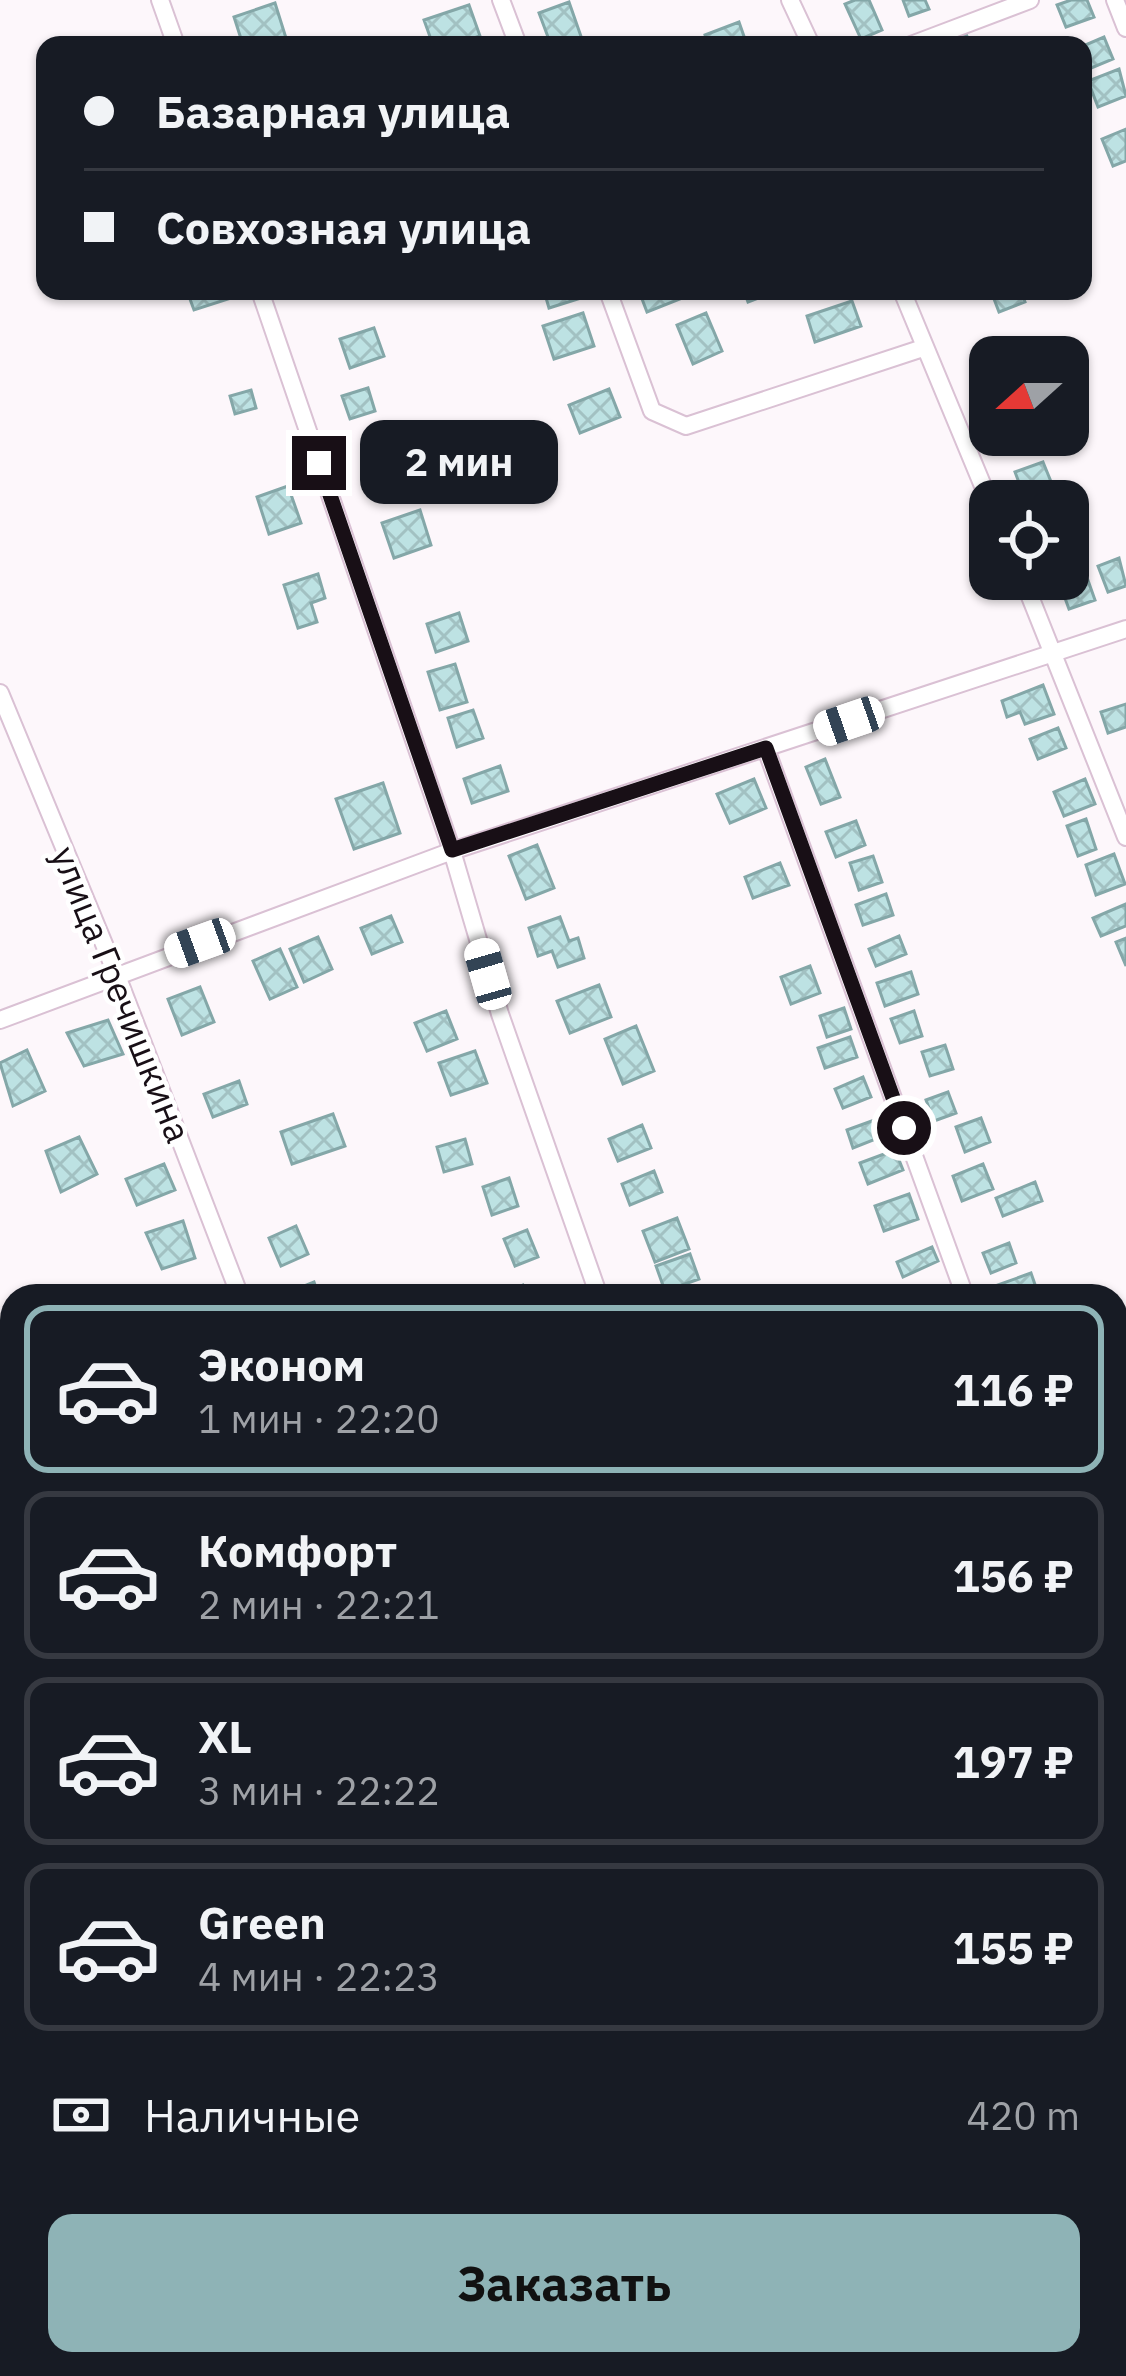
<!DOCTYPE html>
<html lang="ru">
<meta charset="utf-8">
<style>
:root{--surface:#171b24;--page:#242831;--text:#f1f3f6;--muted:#9ea1a6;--line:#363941;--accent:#8eb3b6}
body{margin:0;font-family:"IBM Plex Sans",sans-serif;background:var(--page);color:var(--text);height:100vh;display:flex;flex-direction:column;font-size:45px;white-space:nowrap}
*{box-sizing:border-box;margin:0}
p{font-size:39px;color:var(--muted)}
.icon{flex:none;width:66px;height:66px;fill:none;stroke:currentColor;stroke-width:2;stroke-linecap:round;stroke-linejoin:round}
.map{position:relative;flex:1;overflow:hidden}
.side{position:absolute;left:0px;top:1284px;width:1128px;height:1092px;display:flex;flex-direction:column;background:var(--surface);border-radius:36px 36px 0 0;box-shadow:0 3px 9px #0004}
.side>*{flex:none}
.hud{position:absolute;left:36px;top:36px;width:1056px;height:264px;border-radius:24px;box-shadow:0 3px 9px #0004;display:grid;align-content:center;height:264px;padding:0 48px;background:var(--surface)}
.needle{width:78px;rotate:249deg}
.fabs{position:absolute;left:969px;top:336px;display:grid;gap:24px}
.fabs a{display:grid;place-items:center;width:120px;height:120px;border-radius:24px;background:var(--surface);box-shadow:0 3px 9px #0004;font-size:60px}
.end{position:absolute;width:54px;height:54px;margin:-27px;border:15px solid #180f16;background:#fff;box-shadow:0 0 0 6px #fff}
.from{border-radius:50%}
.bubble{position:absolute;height:84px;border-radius:24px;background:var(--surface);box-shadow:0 3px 9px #0004;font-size:39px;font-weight:700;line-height:84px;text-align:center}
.car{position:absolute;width:36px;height:72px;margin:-36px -18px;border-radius:15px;box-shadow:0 0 9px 3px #0007;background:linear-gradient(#fff 24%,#345 0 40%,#fff 0 76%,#345 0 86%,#fff 0)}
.hud b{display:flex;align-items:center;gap:42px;height:114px;font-size:45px}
.hud b+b{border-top:3px solid var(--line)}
.hud i{width:30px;height:30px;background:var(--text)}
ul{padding:21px 0 0;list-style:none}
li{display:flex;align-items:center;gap:36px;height:168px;margin:0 24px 18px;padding:0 24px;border:6px solid var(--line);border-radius:24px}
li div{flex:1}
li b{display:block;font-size:45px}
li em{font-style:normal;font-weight:700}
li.selected{border-color:var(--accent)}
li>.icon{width:108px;height:108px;stroke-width:1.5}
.pay{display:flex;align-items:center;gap:30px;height:132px;padding:0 48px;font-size:45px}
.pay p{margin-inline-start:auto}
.cta{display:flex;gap:24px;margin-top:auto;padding:24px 48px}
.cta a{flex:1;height:138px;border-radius:24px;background:var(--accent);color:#111;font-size:48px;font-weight:700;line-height:138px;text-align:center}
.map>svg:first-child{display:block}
</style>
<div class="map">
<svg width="1126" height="2376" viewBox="0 0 1126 2376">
<defs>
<pattern id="building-cross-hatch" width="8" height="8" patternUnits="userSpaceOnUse" patternTransform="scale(3)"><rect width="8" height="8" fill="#bde2e3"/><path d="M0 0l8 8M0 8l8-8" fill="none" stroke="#a2c1c2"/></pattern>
</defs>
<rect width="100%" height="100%" fill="#fdf7fb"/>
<path fill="url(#building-cross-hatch)" stroke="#84a7a8" stroke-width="3" d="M855 0H869L882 30 861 39 845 4Z
M903 0H925L929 9 909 16Z
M1071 0H1087L1094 17 1066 27 1057 5Z
M569 2 584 45H551L539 13Z
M275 3 286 38 265 45H243L234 17Z
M469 5 480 36 453 45H433L424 20Z
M739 22 747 45H708L705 35Z
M966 34 971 45H941Z
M1104 37 1113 59 1084 71 1083 46Z
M1119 69 1126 96 1098 107 1088 81Z
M1126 129V161L1113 166 1102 139Z
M187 291H229L231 298 194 310Z
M544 291H579L581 298 549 308Z
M639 291H677L680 299 647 312Z
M744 291H777L748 302Z
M991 291H1021L1025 302 999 312Z
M852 301 861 326 815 342 807 316Z
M583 313 594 346 554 359 543 326Z
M706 313 722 351 693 364 677 325Z
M374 328 384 356 350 368 340 339Z
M368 388 375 411 350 419 342 396Z
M609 389 620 417 580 433 569 405Z
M251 390 256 408 235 414 230 396Z
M394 430 406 465 375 475 363 441Z
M1036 435H1067L1070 442 1043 453Z
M1043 462 1056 494 1026 501 1015 472Z
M288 486 301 523 269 534 257 497Z
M420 510 431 545 394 558 382 523Z
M1119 558 1126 586 1108 592 1098 566Z
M1084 569 1095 600 1069 609 1058 579H1068V574Z
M318 574 325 598 311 603 317 622 298 628 284 585Z
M459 613 468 641 436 652 427 624Z
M455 664 467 702 440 710 428 672Z
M1043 685 1054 714 1025 724 1020 712 1007 717 1002 701Z
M1126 704V727L1108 733 1101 712Z
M473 710 483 738 457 747 448 718Z
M1058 728 1066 748 1038 759 1030 739Z
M825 759 840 797 821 804 806 767Z
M500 766 508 791 472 803 464 779Z
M754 779 766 808 730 823 717 794Z
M1085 779 1095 804 1064 816 1054 792Z
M383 783 400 833 354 849 336 799Z
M1086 819 1096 849 1078 856 1067 826Z
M856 821 865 845 836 857 826 832Z
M537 845 554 888 526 899 509 856Z
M1114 854 1125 884 1096 895 1086 865Z
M873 856 882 882 859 890 850 863Z
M780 863 789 885 753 898 745 877Z
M886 894 893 915 863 925 856 905Z
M1126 904V926L1101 936 1093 918Z
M391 916 402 942 372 954 361 928Z
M560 917 569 941 578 938 584 958 558 967 552 951 538 956 529 928Z
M899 936 906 954 876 966 869 949Z
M318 937 332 969 304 982 290 949Z
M1126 938V966L1116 942Z
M280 949 297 987 270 999 253 961Z
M810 966 820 993 791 1004 781 977Z
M911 972 918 994 885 1006 877 983Z
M599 985 611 1017 570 1033 557 1001Z
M200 987 214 1022 182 1035 168 999Z
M844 1008 851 1029 827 1037 820 1016Z
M446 1011 457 1039 427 1051 415 1023Z
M914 1011 922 1036 900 1043 891 1019Z
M108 1020 123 1054 84 1066 67 1033Z
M636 1026 654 1071 623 1084 605 1039Z
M850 1037 857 1057 825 1068 818 1048Z
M945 1045 953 1069 930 1076 922 1052Z
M27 1050 45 1091 13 1106 0 1063Z
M475 1051 487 1083 451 1095 439 1063Z
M863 1077 871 1097 843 1108 835 1089Z
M239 1081 247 1104 213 1117 204 1094Z
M948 1092 956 1113 934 1121 926 1100Z
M333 1114 345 1146 292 1164 281 1132Z
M880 1118 886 1135 853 1148 847 1130Z
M981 1118 990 1142 965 1152 956 1127Z
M642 1125 651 1148 618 1161 609 1139Z
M79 1137 97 1174 61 1192 46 1151Z
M465 1139 472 1164 444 1172 437 1147Z
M895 1150 903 1170 868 1184 860 1163Z
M164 1164 175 1190 137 1205 126 1179Z
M983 1164 993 1189 962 1201 953 1176Z
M654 1171 662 1192 630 1205 622 1184Z
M509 1178 518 1206 492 1215 483 1187Z
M1035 1182 1042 1201 1003 1216 996 1198Z
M909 1194 918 1219 884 1231 875 1206Z
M677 1218 689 1249 655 1262 643 1231Z
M183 1221 195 1258 162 1269 146 1233Z
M296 1226 308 1254 281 1266 269 1238Z
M527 1230 538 1257 515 1266 504 1239Z
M1009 1243 1016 1263 991 1273 983 1253Z
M932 1247 938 1261 903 1277 897 1262Z
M690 1254 699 1279 665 1291 656 1266Z
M1031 1273 1039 1296H1002L998 1285Z
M314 1282 319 1296H291L289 1292Z
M523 1285 529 1296H506L505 1294Z
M155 1287 158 1296H125Z
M12 1352V1385L0 1390V1357Z
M12 1452V1487L8 1489 0 1456Z
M1123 1602 1126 1636 1116 1639V1604Z
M1126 1652V1684L1116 1687V1655Z
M1126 1694V1722L1122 1723 1116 1697Z
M1126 2098V2122L1116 2125V2100Z
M1126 2137V2165L1116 2168V2139Z
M12 2182V2318L11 2319 0 2290V2187Z
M30 2364H98L103 2376H0Z
M487 2364H540L544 2376H491Z
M833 2364H843L847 2376H816L814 2371Z
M899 2364H933L937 2376H902Z"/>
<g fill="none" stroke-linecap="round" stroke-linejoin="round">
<g stroke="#dac1d4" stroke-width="20">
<path id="street" d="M160 0 176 45
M501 0 518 45
M790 0 811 45
M1115 0 1126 28
M911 45 1030 0
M260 291 452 851 500 1014 599 1296
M608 291 652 411 686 426 923 348
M902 291 990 503
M1023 579 1126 837
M0 693 116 973 240 1296
M766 749 965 1296
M0 1020 452 851 1126 629
M0 1575 12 1629
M0 1725 12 1721
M1116 1892 1126 1926
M1116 2211 1126 2208
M233 2364 236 2376
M570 2364 573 2376
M871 2364 874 2376
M653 2376 687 2364"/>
</g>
<use href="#street" stroke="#fff" stroke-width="16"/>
</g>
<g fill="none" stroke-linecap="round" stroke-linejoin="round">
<path stroke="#180f16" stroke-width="15" d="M319 463 452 850 766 748 904 1128"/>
</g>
<g text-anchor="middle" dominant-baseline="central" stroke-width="9" stroke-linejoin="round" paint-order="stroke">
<g font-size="36" fill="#180f16" stroke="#fff">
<text transform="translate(122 994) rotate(68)">улица Гречишкина</text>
</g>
</g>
</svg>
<div class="fabs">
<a><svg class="needle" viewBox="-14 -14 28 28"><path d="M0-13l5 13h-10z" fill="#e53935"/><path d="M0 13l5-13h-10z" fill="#9ea1a6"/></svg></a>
<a><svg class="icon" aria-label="locate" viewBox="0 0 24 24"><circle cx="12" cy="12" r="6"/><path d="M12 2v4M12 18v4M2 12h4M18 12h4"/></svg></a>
</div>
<i class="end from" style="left:904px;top:1128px"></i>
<i class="end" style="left:319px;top:463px"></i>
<div class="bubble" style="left:360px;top:420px;width:198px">2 мин</div>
<i class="car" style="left:849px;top:721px;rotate:251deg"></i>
<i class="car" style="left:200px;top:943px;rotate:250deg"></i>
<i class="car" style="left:488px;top:974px;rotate:344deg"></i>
<div class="hud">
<b><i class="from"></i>Базарная улица</b>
<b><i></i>Совхозная улица</b>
</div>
<section class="side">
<ul>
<li class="selected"><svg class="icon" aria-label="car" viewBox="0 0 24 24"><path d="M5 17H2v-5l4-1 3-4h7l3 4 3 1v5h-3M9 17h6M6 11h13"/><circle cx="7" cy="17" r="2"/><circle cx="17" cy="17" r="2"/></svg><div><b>Эконом</b><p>1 мин · 22:20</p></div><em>116 ₽</em></li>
<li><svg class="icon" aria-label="car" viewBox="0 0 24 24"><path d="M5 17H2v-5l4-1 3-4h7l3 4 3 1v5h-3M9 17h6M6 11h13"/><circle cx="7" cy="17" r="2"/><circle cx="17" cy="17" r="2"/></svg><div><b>Комфорт</b><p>2 мин · 22:21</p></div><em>156 ₽</em></li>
<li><svg class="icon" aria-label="car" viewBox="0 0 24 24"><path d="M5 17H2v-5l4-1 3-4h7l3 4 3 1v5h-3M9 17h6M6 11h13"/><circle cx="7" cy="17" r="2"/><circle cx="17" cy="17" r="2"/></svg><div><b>XL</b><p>3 мин · 22:22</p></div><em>197 ₽</em></li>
<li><svg class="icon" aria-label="car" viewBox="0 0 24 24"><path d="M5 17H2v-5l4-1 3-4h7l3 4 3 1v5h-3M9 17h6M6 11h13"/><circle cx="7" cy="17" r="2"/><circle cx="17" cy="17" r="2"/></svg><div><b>Green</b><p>4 мин · 22:23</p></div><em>155 ₽</em></li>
</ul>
<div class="pay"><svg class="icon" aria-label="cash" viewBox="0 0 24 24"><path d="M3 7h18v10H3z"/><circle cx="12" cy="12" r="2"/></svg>Наличные<p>420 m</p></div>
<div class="cta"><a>Заказать</a></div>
</section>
</div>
